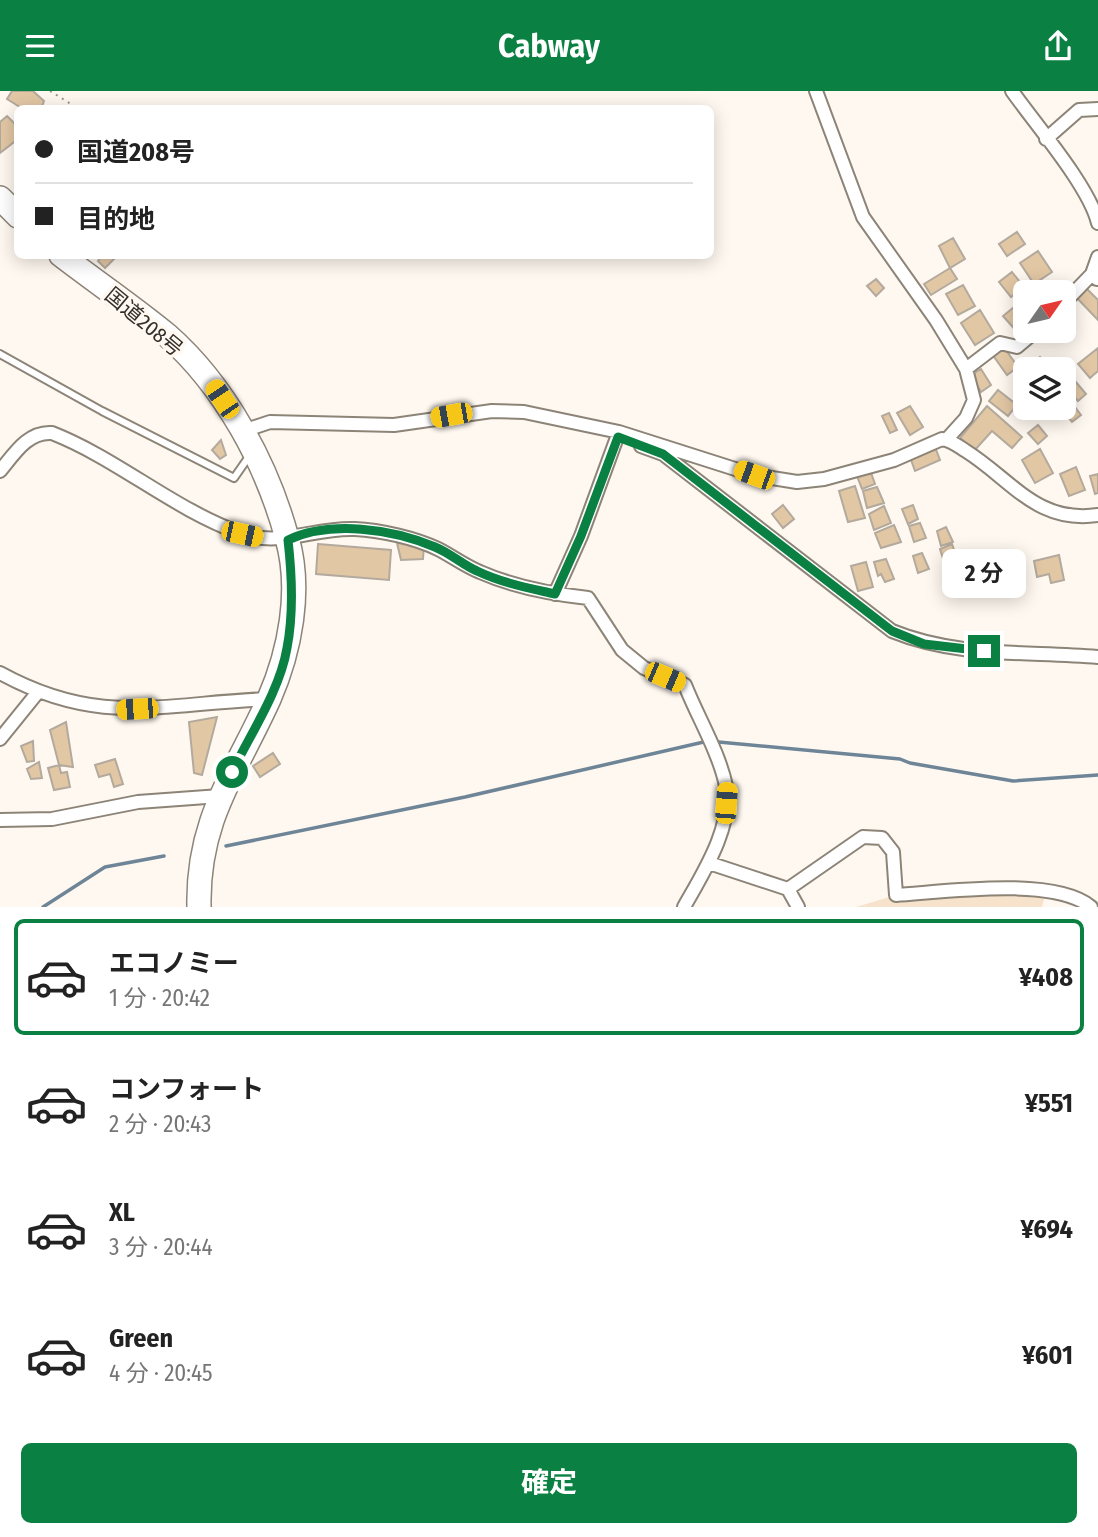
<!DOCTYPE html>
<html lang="ja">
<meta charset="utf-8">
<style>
:root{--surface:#fff;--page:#f2f2f2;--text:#222;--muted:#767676;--line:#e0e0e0;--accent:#0b8043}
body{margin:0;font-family:"Fira Sans Condensed","Noto Sans JP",sans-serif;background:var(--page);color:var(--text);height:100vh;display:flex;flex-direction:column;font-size:26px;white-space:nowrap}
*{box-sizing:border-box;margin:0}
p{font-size:23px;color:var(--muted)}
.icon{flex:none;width:38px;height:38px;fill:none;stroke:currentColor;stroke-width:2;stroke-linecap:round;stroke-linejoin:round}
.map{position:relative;height:816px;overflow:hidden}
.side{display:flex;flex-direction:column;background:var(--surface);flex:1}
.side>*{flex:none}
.top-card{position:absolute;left:14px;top:14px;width:700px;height:154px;border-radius:10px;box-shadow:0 4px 18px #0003;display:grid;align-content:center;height:154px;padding:0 21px;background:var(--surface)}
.needle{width:46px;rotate:56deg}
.tools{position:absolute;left:1013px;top:189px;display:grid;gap:14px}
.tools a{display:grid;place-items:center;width:63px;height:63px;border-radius:10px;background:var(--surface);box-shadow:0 4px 18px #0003;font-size:35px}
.end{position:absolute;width:32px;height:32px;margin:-16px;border:9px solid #0b8043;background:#fff;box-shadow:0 0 0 4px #fff}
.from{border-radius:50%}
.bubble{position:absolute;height:49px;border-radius:10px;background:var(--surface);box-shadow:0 4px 18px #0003;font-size:23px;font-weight:700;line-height:49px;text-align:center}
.car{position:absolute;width:21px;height:42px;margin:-21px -10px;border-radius:9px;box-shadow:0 0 5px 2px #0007;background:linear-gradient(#f5c518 24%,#345 0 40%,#f5c518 0 76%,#345 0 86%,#f5c518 0)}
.top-card b{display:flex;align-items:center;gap:24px;height:66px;font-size:26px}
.top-card b+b{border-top:2px solid var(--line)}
.top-card i{width:18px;height:18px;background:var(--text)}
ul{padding:12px 0 0;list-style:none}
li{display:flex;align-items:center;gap:21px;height:116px;margin:0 14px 10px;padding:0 7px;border:4px solid transparent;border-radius:10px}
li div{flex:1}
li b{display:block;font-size:26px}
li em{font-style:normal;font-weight:700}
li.selected{border-color:var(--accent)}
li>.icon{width:63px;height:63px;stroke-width:1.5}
.primary-button{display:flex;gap:14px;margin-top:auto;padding:14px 21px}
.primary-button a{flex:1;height:80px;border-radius:10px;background:var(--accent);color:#fff;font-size:28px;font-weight:700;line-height:80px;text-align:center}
header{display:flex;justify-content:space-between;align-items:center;height:91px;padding:0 21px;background:var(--accent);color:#fff;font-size:32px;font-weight:700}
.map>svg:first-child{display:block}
</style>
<header><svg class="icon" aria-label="menu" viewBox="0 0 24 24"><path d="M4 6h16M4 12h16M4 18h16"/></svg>Cabway<svg class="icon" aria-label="share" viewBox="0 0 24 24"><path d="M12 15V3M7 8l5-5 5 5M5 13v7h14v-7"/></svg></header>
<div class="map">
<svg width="1098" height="816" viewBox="0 0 1098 816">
<rect width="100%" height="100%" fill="#fef8f0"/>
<path fill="#f7e3cb" d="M896 804 1045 805 1042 816H856Z"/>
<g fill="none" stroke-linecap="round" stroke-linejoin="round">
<path stroke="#6e8597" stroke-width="3.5" d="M226 755 465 706 708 650 900 668 910 672 1013 690 1098 684
M43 816 105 776 164 765"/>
</g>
<path fill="#e2c7a4" stroke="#b3a99d" stroke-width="2" d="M12 0H33L44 10 41 18H23L7 8Z
M7 25 18 36V48L0 62V31Z
M1017 141 1025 153 1007 165 999 153Z
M953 147 965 168 950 177 939 155Z
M1038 160 1052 181 1034 193 1020 172Z
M102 164H118L105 177 98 170Z
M950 177 957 188 931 204 924 193Z
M1012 181 1024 196 1011 206 999 191Z
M876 188 884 197 876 205 867 195Z
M963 194 975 215 958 224 946 203Z
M1085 196 1098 209V229L1075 205Z
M1014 216 1026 229V238L1019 243 1003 225Z
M980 219 994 242 975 254 961 232Z
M1003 255 1018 276 1007 284 992 263Z
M1098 257V280L1090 287 1078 273Z
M1040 266 1051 278H1036L1032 274Z
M981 278 991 294 981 301 971 284Z
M1026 280V303L1015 287Z
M1070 284 1086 303 1078 310 1064 294V288Z
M998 299 1017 314 1008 325 989 310Z
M1066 304 1081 324 1072 331 1060 317H1064Z
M910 315 923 336 910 344 897 322Z
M987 315 1022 346 1012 357 992 340 975 359 960 347Z
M889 322 897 339 890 342 882 325Z
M1038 334 1047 345 1038 353 1028 342Z
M221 349 226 364 220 368 212 359Z
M935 356 940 369 915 380 910 366Z
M1040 358 1053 382 1035 392 1022 369Z
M1076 376 1085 399 1069 405 1060 383Z
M870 379 875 393 862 398 857 385Z
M1098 383V402L1095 403 1090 385Z
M855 395 865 427 848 431 839 400Z
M877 396 884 412 867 417 863 400Z
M783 414 794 428 783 437 772 423Z
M913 414 918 428 908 433 902 418Z
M884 415 891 432 874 439 869 423Z
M920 432 926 447 914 451 909 435Z
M894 434 901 451 881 457 875 442Z
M946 436 953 451 941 455 937 440Z
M397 452 424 453 423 468 401 469Z
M318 453 391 459 389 489 316 483Z
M952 453 958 470 945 474 940 458Z
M922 462 929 478 918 482 913 465Z
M1059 464 1064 489 1051 492 1049 483 1037 486 1034 470Z
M886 468 894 488 885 491 881 483 878 485 874 471Z
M866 471 873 496 858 500 851 475Z
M217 626 202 684 194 682 189 631Z
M66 631 73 676 59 674 50 639Z
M33 650 34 670 27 671 21 655Z
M273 662 280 673 260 686 253 675Z
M115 668 123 693 114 696 110 683 99 686 95 674Z
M39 671 42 687 31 688 27 678Z
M59 674 61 682 67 681 70 696 54 699 48 677Z"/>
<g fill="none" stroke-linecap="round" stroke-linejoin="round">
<g stroke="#8d8478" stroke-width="10">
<path id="lane" d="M0 263 102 320 234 387 250 364"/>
</g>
<g stroke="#8d8478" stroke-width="16">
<path id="street" d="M816 0 863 126 936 229 966 278 974 309 966 327 947 348
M1012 0C1036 34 1089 95 1098 132
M1046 48 1079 19 1098 18
M1097 188 1092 183 1098 166
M1064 212 1092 183
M966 278 1000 252 1017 256 1036 240
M243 340 270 331 394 334 492 320 524 321 619 341 754 384 797 391 824 388 894 369 942 348C951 349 958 355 966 360 1012 389 1037 433 1098 424
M641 355 663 363 892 540C958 567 1028 560 1098 566
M0 380C14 363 28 340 52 342 118 368 173 418 240 442 280 457 314 436 355 438 380 439 415 447 438 458 452 465 465 475 480 481 514 496 551 503 588 507L622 559 644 577 685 594C698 627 719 661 726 695 733 736 703 782 684 816
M555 503 581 445 619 341
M0 582C100 637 164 612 269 608
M0 648 38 601
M0 729 52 728 138 711 220 705
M709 772 788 798 798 816
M788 798 863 746 882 747 893 761 896 804C944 801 1054 785 1091 816"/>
</g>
<g stroke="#8d8478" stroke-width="26">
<path id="highway" d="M0 107 18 125
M61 164C96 191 133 216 167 244 225 295 267 373 287 447 302 499 290 560 269 608 235 683 197 729 199 816"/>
</g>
<path stroke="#99948d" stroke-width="2" stroke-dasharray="2 5" stroke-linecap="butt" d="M50 0 79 18"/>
<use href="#lane" stroke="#fff" stroke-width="6"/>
<use href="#street" stroke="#fff" stroke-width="12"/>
<use href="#highway" stroke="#fff" stroke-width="23"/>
</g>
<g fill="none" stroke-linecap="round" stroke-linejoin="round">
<path stroke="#0b8043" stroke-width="9" d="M232 681C251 642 280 599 287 557 294 521 292 484 288 449 331 429 392 438 435 456 450 462 463 474 477 480 502 492 529 497 555 503L581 445 618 346 663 363 892 540 924 553 984 560"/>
</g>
<g text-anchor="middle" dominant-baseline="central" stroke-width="7" stroke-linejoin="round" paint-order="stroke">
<g font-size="21" fill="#332f2a" stroke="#fef8f0">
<text transform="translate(144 231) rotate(40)">国道208号</text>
</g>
</g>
</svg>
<div class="tools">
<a><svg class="needle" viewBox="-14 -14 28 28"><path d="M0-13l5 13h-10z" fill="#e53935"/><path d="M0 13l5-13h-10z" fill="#767676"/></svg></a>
<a><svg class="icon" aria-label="layers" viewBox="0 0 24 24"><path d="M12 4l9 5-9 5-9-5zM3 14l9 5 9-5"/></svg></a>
</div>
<i class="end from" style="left:232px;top:681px"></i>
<i class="end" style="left:984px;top:560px"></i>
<div class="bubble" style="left:942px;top:458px;width:84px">2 分</div>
<i class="car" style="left:222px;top:308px;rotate:326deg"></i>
<i class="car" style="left:451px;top:324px;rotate:260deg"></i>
<i class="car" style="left:754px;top:384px;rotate:290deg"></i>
<i class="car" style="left:242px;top:443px;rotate:102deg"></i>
<i class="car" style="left:665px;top:586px;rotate:113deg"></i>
<i class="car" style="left:137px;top:618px;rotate:267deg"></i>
<i class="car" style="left:726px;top:712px;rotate:4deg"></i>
<div class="top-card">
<b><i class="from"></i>国道208号</b>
<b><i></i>目的地</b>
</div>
</div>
<section class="side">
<ul>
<li class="selected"><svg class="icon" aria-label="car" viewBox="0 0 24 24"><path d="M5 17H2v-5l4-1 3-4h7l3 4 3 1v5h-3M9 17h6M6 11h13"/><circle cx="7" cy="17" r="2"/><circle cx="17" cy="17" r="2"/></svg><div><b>エコノミー</b><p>1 分 · 20:42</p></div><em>¥408</em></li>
<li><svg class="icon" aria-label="car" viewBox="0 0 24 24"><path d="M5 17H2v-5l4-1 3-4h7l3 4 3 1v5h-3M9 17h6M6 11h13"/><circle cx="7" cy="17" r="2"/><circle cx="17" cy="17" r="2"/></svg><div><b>コンフォート</b><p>2 分 · 20:43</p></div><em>¥551</em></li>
<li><svg class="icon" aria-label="car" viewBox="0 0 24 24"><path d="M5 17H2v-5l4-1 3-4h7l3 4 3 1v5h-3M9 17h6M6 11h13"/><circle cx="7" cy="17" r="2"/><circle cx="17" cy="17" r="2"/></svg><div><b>XL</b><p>3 分 · 20:44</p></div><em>¥694</em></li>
<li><svg class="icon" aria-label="car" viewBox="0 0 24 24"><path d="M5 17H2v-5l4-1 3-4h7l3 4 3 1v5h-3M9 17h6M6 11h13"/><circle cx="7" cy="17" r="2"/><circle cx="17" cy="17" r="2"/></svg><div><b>Green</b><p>4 分 · 20:45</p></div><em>¥601</em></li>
</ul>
<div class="primary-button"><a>確定</a></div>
</section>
